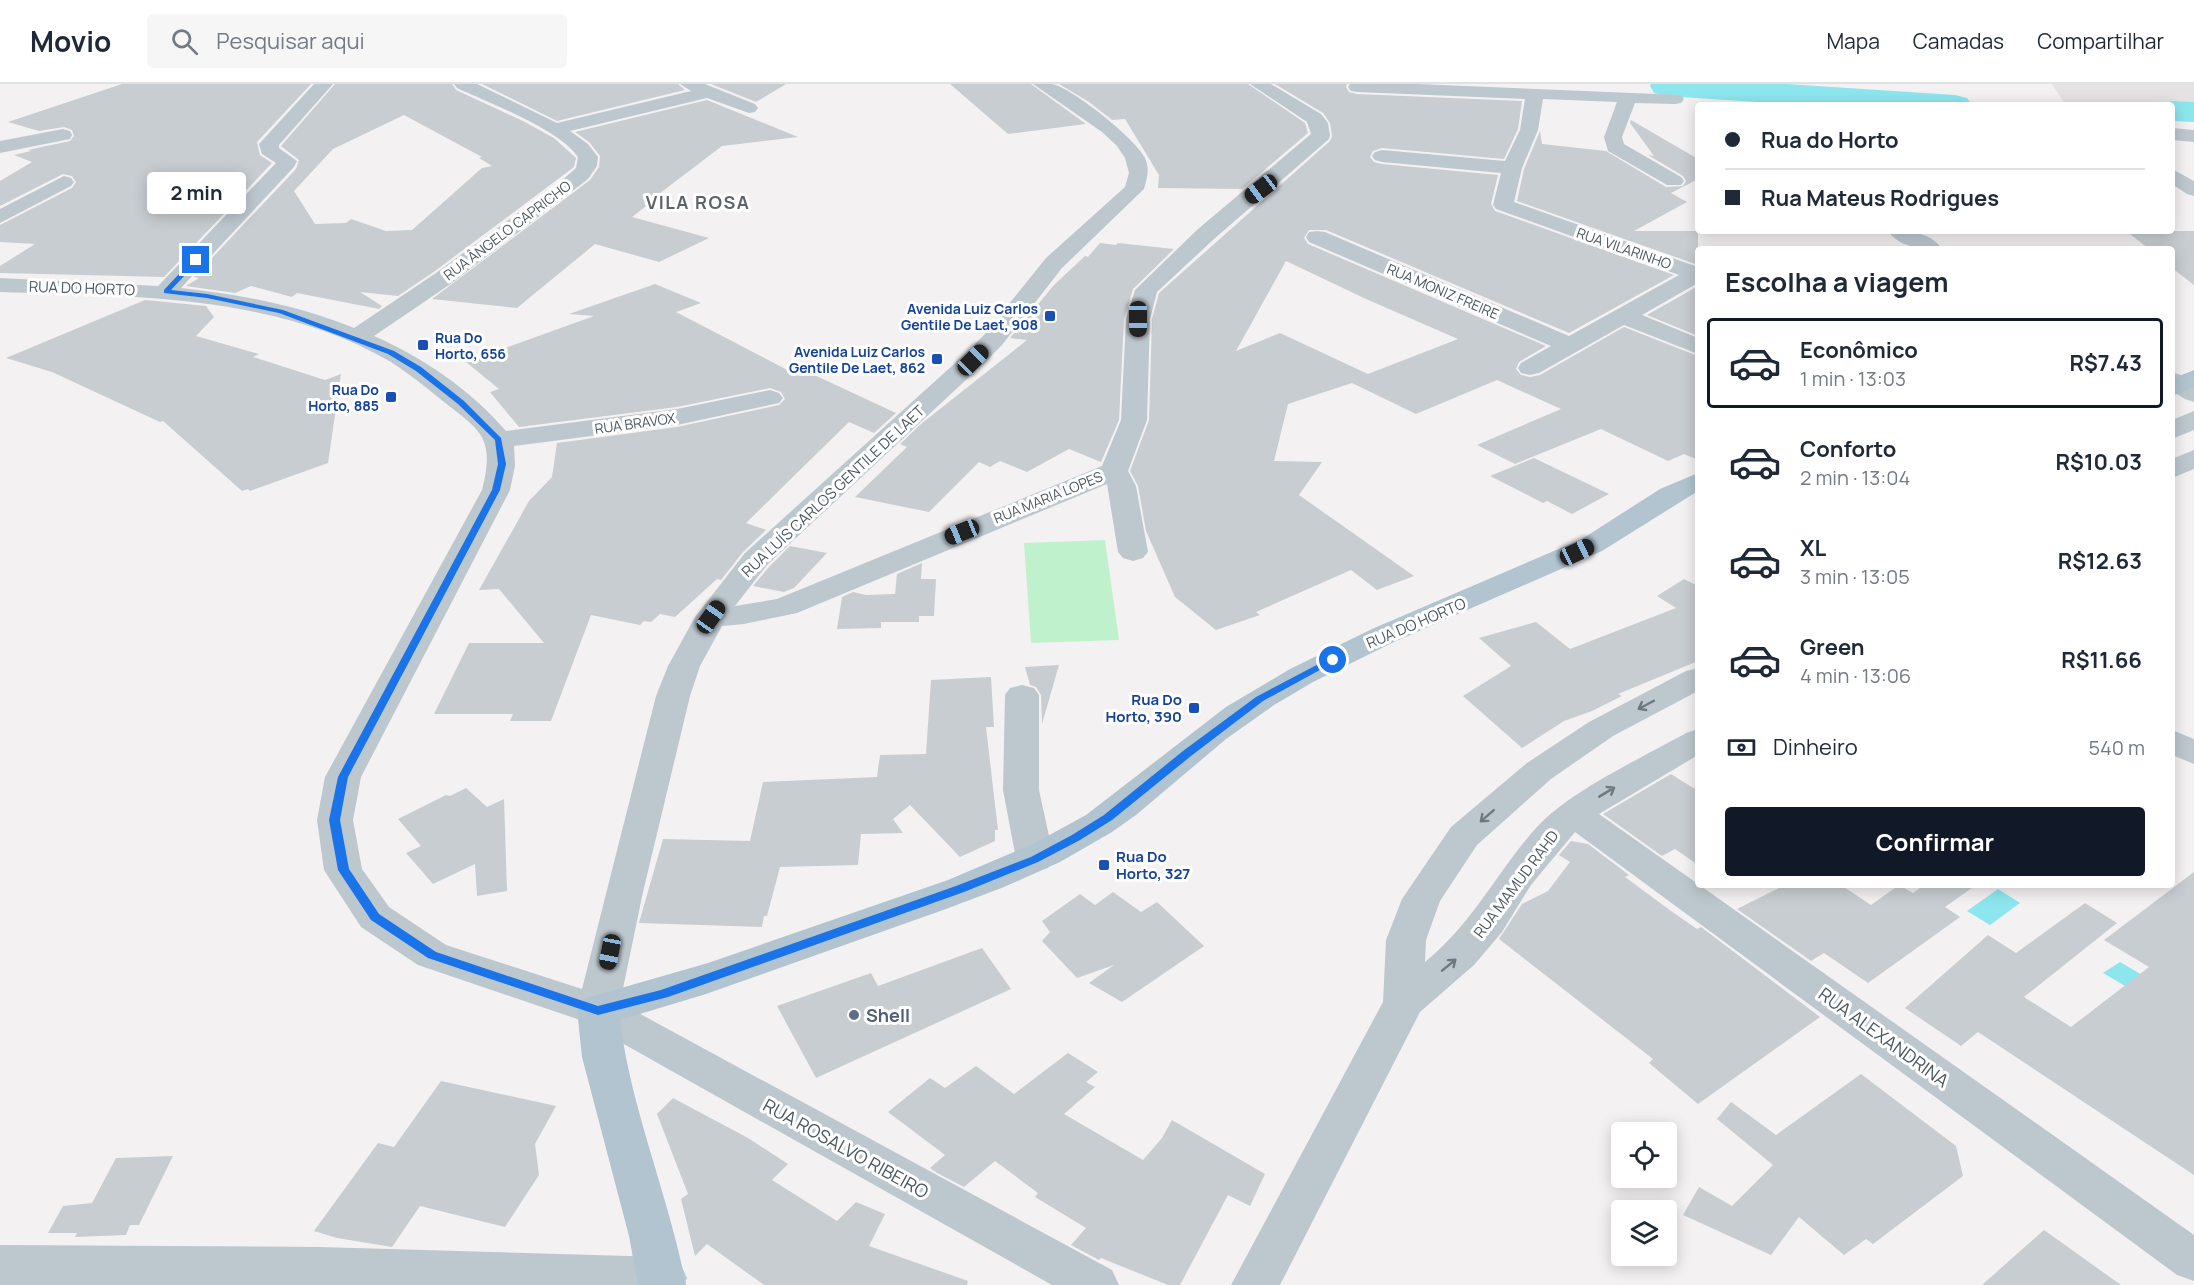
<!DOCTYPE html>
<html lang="pt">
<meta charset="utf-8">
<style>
:root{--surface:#fff;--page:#f6f6f7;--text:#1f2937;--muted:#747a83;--line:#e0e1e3;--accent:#111827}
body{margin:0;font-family:Manrope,sans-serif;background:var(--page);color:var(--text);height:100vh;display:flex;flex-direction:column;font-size:22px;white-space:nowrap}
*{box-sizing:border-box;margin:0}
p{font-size:20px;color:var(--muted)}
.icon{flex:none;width:33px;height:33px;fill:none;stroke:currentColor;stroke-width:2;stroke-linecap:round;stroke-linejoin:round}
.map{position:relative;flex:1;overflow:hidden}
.side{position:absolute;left:1695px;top:162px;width:480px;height:642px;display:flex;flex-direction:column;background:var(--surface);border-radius:6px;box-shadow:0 3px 15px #0003}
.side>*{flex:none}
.top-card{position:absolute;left:1695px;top:18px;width:480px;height:132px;border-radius:6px;box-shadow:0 3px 15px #0003;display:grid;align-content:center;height:132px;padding:0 30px;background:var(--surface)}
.tools{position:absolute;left:1611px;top:1038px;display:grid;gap:12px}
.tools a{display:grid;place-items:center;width:66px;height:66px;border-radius:6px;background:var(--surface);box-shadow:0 3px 15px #0003;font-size:30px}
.end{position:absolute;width:27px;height:27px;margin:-14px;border:8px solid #1a73e8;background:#fff;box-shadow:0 0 0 3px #fff}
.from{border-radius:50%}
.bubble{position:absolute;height:42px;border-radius:6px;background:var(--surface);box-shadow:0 3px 15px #0003;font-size:20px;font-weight:700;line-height:42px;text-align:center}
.car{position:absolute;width:18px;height:36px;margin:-18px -9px;border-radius:8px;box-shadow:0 0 4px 2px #0007;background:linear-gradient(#222 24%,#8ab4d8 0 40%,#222 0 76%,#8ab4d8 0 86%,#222 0)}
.top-card b{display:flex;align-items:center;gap:21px;height:57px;font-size:22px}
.top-card b+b{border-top:2px solid var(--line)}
.top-card i{width:15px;height:15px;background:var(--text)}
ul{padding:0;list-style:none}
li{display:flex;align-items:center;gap:18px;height:90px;margin:0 12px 9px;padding:0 18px;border:3px solid transparent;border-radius:6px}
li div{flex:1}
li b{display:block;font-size:22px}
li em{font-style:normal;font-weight:700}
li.active{border-color:var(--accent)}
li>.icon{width:54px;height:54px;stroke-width:1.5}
h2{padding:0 30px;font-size:27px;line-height:72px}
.pay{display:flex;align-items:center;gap:15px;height:66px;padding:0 30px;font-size:22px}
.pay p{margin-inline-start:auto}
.action{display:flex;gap:12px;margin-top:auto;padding:12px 30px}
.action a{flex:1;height:69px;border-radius:6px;background:var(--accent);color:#fff;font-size:24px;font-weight:700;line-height:69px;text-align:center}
header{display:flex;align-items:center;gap:36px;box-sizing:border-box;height:84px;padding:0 30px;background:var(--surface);border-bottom:2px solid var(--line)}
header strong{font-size:28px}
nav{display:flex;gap:33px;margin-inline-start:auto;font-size:21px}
.search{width:420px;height:54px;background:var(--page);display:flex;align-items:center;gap:15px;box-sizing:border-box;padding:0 21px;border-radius:6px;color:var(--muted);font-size:22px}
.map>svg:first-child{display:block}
</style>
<header>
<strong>Movio</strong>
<div class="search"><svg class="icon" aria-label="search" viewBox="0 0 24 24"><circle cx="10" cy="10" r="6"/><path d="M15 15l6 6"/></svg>Pesquisar aqui</div>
<nav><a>Mapa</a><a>Camadas</a><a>Compartilhar</a></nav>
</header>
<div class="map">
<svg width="2194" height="1201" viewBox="0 0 2194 1201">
<rect width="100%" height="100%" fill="#f4f1f2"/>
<path fill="#e5e2e4" d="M2052 0H2194V30H2172V21H2066Z"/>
<path fill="#c0f1cd" d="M1105 456 1119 556 1031 559 1024 459Z"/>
<path fill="#8de6ee" d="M1998 805 2020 819 1990 841 1967 827Z
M2120 878 2171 908 2156 920 2103 889Z"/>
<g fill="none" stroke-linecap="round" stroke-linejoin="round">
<path fill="#8de6ee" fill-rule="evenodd" d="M1651 0H1787L1955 11 1967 14 1972 21H1804L1666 12 1654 9 1650 2Z
M2172 17 2194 18V38L2172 37V21H2159Z"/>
</g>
<path fill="#c8cdd1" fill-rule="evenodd" d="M122 0H311L257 58 260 71 272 79 164 193 0 189V182L35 160 0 158V141L72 104 76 98 72 92 63 90 0 122V97L32 78 14 71 31 67 28 66 70 57 74 52 72 46 64 43 39 47 8 38Z
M335 0H452L456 6 521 36 554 54 576 74 574 83 435 187 398 212 360 208 382 222 379 225 297 209 292 213 251 202 235 209 186 202 199 194 194 193 296 85 299 76 281 62ZM404 31 482 73 479 74 492 82 482 84 412 146 386 147 351 135 346 139 315 140 294 107 333 65Z
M482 0H678L685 6 557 37Z
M711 0H786L756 18Z
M950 0H1031L1086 40 1008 50Z
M1059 0H1248L1305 39 1308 49 1242 105 1158 104 1159 91 1125 35 1112 36 1089 18Z
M1275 0H1347L1346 3 1349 8 1357 10 1522 17 1518 45 1504 75 1382 64 1373 67 1370 73 1374 78 1382 80 1498 91 1491 120 1495 127 1674 191 1569 249 1326 146H1309L1304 154 1308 160 1546 262 1519 278 1516 285 1521 291 1530 293 1540 291 1624 243 1698 272V376L1684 370 1668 377 1601 345 1515 380 1477 361 1561 325 1497 296 1416 330 1352 299 1288 320 1274 377 1322 378 1299 411 1414 492 1377 506 1351 486 1256 528 1260 531 1216 546 1175 513 1146 447 1138 402 1130 387 1149 336 1152 235 1159 209 1330 57 1332 52 1330 39 1323 29ZM1286 177 1366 215 1458 255 1368 290 1280 249 1236 267Z
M707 16 798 53 722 62 647 119H650L632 133 709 154 659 178 595 160 517 224 432 215 590 96 599 83 600 72 589 58 575 48Z
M1631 36 1698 75V95L1671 109 1687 118 1634 147H1698V181L1517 117 1524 85 1540 47 1542 60 1606 67 1666 103 1683 102 1686 97 1683 92 1648 71 1654 72 1630 39Z
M2126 147H2194V201L2172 184V165H2149Z
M1100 159 1116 161 1118 159 1174 165 1133 205 1124 235 1119 336 1101 378 1069 365 1027 388 1000 377 990 383 979 378 929 428 855 413 907 363 900 360 921 340 1027 256 1010 254 1054 201 1085 172 1088 173Z
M655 200 701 219 676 228 799 292 810 289 896 329 874 349 849 338 746 439 766 446 743 468 721 496 717 495 675 533 660 530 651 538 644 537 640 541 591 531 551 637H510L513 630H434L469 559H544L499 505 479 506 529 417 552 393 557 359 677 343 779 321 785 315 781 308 770 304 677 323 519 343 490 308 499 305 466 278 594 232 569 230Z
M1698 202V252L1647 231Z
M145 216 206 222 214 233 196 252 259 270 253 273 325 296 341 290 328 379 250 407 248 405 242 407 163 337 160 338 52 288 6 274Z
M1534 374 1609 410 1572 430 1547 417 1543 419 1490 392Z
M790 462 827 469 794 504 784 508 753 502 769 483Z
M922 479 921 495H936L934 532H919V538H881V544L837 545 842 513 853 508 866 511 895 510 897 490Z
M1684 495 1698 502V577L1618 610 1622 612 1592 627 1564 637 1522 664 1463 612 1511 582 1479 554 1536 538 1570 565 1676 524 1657 512Z
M1059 581 1042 640 1041 611 1036 603 1030 601 1025 583Z
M991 593 994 643H986L998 746H995V757L960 773 910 721 893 735 903 749 861 750 858 781 780 783 767 832H764L762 843 639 839 663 755 750 757 763 698 877 693 880 671 926 670 931 596Z
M1671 690 1698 707V781L1675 765 1662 772 1603 730Z
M466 704 487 723 504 715 507 807 477 812 475 780 433 800 406 769 421 762 398 735 446 711 450 712Z
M1571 757 1588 760 1629 791 1625 793 1671 827 1697 845 1701 843 1820 933 1698 1020 1649 979 1653 975 1499 855 1522 820 1548 807 1570 778 1559 771Z
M2194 788V1091L1978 948 1961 962 1905 924 1988 851 2016 869 2085 819 2117 839 2024 913 2071 943 2149 883 2104 856Z
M1785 801H1841L1871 821 1899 801 1913 809 1924 801H1976L1945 823 1960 833 1868 899 1824 869 1811 877 1737 825Z
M1113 808 1141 828 1157 818 1204 862 1122 918 1089 899 1114 881 1077 894 1042 857 1050 848 1042 837 1080 810 1095 821Z
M982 864 1011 905 816 994 777 922 871 889 878 902Z
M1068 969 1098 988 1086 998 1095 1003 1064 1030 1143 1076 1162 1054 1172 1036 1265 1090 1250 1122 1228 1111 1180 1201H1168L1101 1174 1099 1176 1071 1161 1086 1144 1035 1113 1038 1109 995 1077 964 1103 937 1089 930 1084 945 1071 888 1028 930 994 945 1004 976 982 1014 1010Z
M1861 990 1956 1062 1963 1092 1873 1160 1866 1155 1844 1171 1799 1133 1771 1171 1683 1131 1699 1103 1732 1122 1773 1081 1717 1035 1731 1018 1776 1051Z
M441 997 556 1022 535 1060 539 1091 505 1143 420 1122 392 1163 337 1154 314 1147 378 1059 394 1063Z
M673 1014 748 1054 788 1080 772 1096 837 1137 856 1118 885 1130 869 1162 968 1197 967 1201H764L707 1160 695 1172 681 1115 688 1110 657 1030Z
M173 1072 139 1141H130L126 1151 75 1153 77 1149H48L63 1122 92 1119 116 1074Z
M2044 1146 2121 1201H1982Z"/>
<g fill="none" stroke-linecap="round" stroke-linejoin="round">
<path fill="#bdc8ce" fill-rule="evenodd" d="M314 0H333L279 61V64L297 77 294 83 181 204C239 210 300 222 354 244L436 189 560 98 576 84 578 73C559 45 489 19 457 4L454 0H477L557 39 691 7 680 0H705L755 20 758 24 755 28 749 29 707 14 570 47 588 60 598 73 597 82 588 95 452 199 374 252C422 273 471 306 506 347L677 325 770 306 779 309 783 314 779 319 677 341 514 362 515 382 510 406 361 693 353 736 362 785 389 823 446 861 582 905 656 612 668 582 695 533 745 469 964 271 984 251 1046 174 1125 103 1129 89 1125 74 1117 62 1102 48 1033 0C1039 0 1046 0 1052 0 1071 3 1136 55 1145 74 1150 85 1147 94 1144 105L1062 184 1002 261 982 281 767 481 735 522 777 515 1102 382 1121 336 1126 235 1135 206 1198 145 1311 50 1307 38 1250 0H1271L1321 30 1328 39 1330 52 1328 56 1214 155 1157 208 1150 235 1147 336 1128 387 1136 402 1148 468 1143 474 1133 477 1123 474 1118 468 1107 400 797 529 744 540 722 542 700 582 690 612 643 808 620 919 1112 1186 1119 1201H1052L583 937 418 881 361 843 324 786 317 736 325 693 482 406C496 351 479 346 439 314 423 301 408 289 391 278 275 210 130 212 0 208V194L158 202 275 80 276 79 262 70 259 60Z
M1350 0H1418L1681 11 1684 15 1681 19 1675 20 1635 19 1622 53 1624 60 1681 93 1684 97 1681 101H1667L1608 67 1604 53 1617 18 1543 15 1538 46 1522 84 1514 118 1698 183V199L1642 231 1698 254V270L1624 241 1539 289 1530 291 1521 289 1518 284 1521 279 1551 262 1309 158 1306 153 1309 148 1317 147 1325 148 1569 252 1679 191 1496 125 1493 121 1501 89 1382 78 1375 76 1372 72 1375 68 1382 66 1505 77 1520 46 1525 15 1357 8 1351 7 1348 3Z
M2172 44 2194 46V58L2172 56Z
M63 45 70 47 72 51 70 55 0 69V57Z
M2172 85 2194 97V112L2187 110 2172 100Z
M64 92 71 94 74 98 71 102 0 139V125Z
M1888 147C1907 147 1930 147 1942 165 1923 165 1901 165 1888 147Z
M2172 288 2181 291 2194 299V318L2185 315 2172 307Z
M2194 327V346L2172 355V336Z
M2194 366V385L2172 394V375Z
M1698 584V607L1613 652 1551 695 1477 761 1440 817 1426 856 1425 878C1473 839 1496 789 1536 744 1571 706 1640 675 1686 649L1698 645V671L1599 730 2194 1151V1197L2177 1191 1575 748 1531 801 1502 848 1474 881 1420 928 1280 1201H1231L1383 918 1386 856 1402 815 1451 743 1527 679 1589 638 1686 587Z
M1022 601 1034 604 1039 611V706L1054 775 1048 784 1035 788 1022 784 1016 775 1003 706 1005 611 1010 604Z
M2172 646 2194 655V680L2172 671Z
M0 1161 320 1163 663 1173 680 1179 687 1194 684 1201H0Z"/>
<path fill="#b1c4d0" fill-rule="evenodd" d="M2194 286V303L2172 312V295Z
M1698 389V407L1602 467 1394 558 1313 598 1274 621 1226 655 1136 731 1112 748 1060 778 1004 803 946 825 706 910 620 936C631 1026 669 1112 686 1201H638L629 1152 582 973 577 926 583 915 708 879 948 796 1033 760 1086 731 1226 623 1290 585 1372 545 1582 455 1660 405Z"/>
</g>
<defs><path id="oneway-shaft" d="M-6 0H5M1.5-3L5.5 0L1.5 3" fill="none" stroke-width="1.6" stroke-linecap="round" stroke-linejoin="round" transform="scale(1.5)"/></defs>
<g stroke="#6c7980">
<use href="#oneway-shaft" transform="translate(1646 621) rotate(152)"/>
<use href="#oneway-shaft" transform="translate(1607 708) rotate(-31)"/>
<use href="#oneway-shaft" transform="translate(1487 732) rotate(139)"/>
<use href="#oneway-shaft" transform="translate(1449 881) rotate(-39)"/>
</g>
<path fill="#1a73e8" d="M193 175 199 176 171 206 207 210 283 226 394 267 421 283 464 317 501 354 506 380 500 406 348 693 340 736 349 785 379 830 436 868 598 922 661 906 956 802 1031 773 1072 751 1104 731 1183 667 1256 613 1330 574 1338 576 1263 617 1191 672 1112 736 1080 756 1038 778 964 808 668 913 598 931 428 874 371 836 338 786 329 736 338 693 492 406 498 380 495 356 458 320 416 287 388 270 279 229 207 214 164 209V206Z"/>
<g fill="#1a4fb4" stroke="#fff" stroke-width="2">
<rect x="1044" y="226" width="12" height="12" rx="3"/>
<rect x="417" y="255" width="12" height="12" rx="3"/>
<rect x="931" y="269" width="12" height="12" rx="3"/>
<rect x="385" y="307" width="12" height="12" rx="3"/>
<rect x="1188" y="618" width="12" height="12" rx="3"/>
<rect x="1098" y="775" width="12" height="12" rx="3"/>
</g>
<circle fill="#5c6f8a" stroke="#fff" stroke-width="2" cx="854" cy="931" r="6"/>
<g text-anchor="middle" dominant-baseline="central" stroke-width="6" stroke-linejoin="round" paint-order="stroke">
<g font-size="14" fill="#49575f" stroke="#fff">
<text transform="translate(507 146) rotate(-37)">RUA ÂNGELO CAPRICHO</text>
<text transform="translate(1624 164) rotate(19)">RUA VILARINHO</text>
<text transform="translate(1443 207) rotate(23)">RUA MONIZ FREIRE</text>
<text transform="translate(635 339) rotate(-8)">RUA BRAVOX</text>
<text transform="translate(1048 413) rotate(-22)">RUA MARIA LOPES</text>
</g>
<g font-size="14" font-weight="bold" fill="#164399" stroke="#fff" text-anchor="end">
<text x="1038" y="224">Avenida Luiz Carlos<tspan x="1038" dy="16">Gentile De Laet, 908</tspan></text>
<text x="435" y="253" text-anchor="start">Rua Do<tspan x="435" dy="16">Horto, 656</tspan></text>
<text x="925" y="267">Avenida Luiz Carlos<tspan x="925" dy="16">Gentile De Laet, 862</tspan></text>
<text x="379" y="305">Rua Do<tspan x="379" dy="16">Horto, 885</tspan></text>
</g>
<g font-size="15" fill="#49575f" stroke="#fff">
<text transform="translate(82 204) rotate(2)">RUA DO HORTO</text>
<text transform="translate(833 407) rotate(-43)">RUA LUÍS CARLOS GENTILE DE LAET</text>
<text transform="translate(1416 539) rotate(-23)">RUA DO HORTO</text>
<text transform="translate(1516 800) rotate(-53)">RUA MAMUD RAHD</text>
</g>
<g font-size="15" font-weight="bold" fill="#164399" stroke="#fff" text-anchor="end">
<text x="1182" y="615">Rua Do<tspan x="1182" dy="17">Horto, 390</tspan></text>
<text x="1116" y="772" text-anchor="start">Rua Do<tspan x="1116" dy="17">Horto, 327</tspan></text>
</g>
<g font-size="18" font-weight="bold" letter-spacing="1.5" fill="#5e6367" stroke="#fff">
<text x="698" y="118">VILA ROSA</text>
</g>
<g font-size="18" font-weight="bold" fill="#4e5e75" stroke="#fff" text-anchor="start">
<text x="866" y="931">Shell</text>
</g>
<g font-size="18" fill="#49575f" stroke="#fff">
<text transform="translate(1884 953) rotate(36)">RUA ALEXANDRINA</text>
<text transform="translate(846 1064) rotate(29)">RUA ROSALVO RIBEIRO</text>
</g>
</g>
</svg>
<div class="tools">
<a><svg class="icon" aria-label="locate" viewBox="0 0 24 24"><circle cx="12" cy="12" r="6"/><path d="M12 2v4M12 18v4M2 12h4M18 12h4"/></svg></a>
<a><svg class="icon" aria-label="layers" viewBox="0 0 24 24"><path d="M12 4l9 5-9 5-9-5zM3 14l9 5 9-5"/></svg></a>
</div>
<i class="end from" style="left:1333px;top:576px"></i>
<i class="end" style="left:196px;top:176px"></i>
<div class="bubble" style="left:147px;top:88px;width:99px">2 min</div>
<i class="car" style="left:1261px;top:105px;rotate:233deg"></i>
<i class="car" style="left:1138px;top:235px;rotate:180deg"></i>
<i class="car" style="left:973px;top:276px;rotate:45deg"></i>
<i class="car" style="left:962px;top:448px;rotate:248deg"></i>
<i class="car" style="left:1577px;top:468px;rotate:65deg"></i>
<i class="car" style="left:711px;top:533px;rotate:35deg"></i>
<i class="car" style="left:610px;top:868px;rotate:191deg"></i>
<div class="top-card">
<b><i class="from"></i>Rua do Horto</b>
<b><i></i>Rua Mateus Rodrigues</b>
</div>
<section class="side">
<h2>Escolha a viagem</h2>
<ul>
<li class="active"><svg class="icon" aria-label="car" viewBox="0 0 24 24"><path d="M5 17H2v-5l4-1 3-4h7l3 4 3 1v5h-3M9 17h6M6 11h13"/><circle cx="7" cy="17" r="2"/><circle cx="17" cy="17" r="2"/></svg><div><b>Econômico</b><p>1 min · 13:03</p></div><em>R$7.43</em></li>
<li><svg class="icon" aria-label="car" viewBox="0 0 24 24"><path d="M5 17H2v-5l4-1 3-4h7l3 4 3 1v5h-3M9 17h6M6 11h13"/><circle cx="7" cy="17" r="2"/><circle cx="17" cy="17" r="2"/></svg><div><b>Conforto</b><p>2 min · 13:04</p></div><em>R$10.03</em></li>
<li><svg class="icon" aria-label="car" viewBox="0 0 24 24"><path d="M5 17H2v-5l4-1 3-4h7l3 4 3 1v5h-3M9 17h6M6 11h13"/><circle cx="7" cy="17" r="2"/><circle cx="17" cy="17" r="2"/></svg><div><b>XL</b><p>3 min · 13:05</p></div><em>R$12.63</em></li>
<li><svg class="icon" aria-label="car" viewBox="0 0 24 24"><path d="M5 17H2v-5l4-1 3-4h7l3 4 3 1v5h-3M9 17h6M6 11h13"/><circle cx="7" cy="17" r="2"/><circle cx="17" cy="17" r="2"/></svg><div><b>Green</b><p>4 min · 13:06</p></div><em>R$11.66</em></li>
</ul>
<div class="pay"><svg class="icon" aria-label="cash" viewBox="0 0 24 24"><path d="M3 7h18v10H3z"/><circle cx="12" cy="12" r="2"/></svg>Dinheiro<p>540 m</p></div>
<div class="action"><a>Confirmar</a></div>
</section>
</div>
